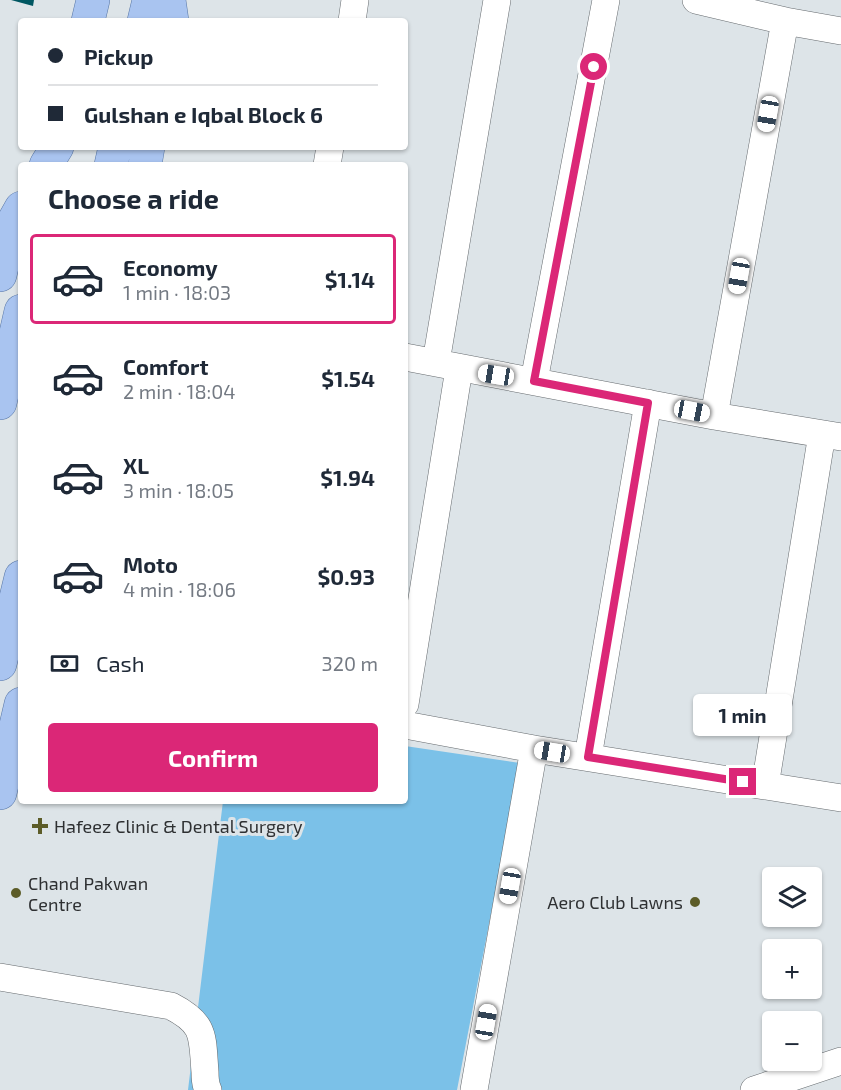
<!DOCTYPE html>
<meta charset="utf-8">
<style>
:root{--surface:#fff;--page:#f6f6f7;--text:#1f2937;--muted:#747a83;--line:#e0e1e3;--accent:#db2777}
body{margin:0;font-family:"Exo 2",sans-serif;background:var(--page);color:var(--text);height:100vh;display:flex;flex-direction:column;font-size:22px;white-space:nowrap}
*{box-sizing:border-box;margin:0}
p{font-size:20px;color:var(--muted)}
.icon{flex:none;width:33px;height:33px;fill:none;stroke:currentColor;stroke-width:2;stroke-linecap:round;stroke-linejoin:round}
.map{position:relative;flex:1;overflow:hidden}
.panel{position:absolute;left:18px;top:162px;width:390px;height:642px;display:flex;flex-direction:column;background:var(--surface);border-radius:6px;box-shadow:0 2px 4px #0004}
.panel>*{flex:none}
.guide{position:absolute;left:18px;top:18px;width:390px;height:132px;border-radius:6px;box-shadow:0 2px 4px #0004;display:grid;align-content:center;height:132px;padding:0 30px;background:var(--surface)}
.controls{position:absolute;left:762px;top:867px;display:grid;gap:12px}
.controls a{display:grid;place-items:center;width:60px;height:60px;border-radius:6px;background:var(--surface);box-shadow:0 2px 4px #0004;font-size:30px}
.end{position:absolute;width:27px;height:27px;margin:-14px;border:8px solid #db2777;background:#fff;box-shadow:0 0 0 3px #fff}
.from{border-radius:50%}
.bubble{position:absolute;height:42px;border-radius:6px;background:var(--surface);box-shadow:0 2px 4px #0004;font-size:20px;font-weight:700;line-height:42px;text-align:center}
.car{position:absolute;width:18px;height:36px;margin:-18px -9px;border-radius:8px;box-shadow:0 0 4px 2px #0007;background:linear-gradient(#fff 24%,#345 0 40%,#fff 0 76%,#345 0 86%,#fff 0)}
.guide b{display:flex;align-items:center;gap:21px;height:57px;font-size:22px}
.guide b+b{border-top:2px solid var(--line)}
.guide i{width:15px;height:15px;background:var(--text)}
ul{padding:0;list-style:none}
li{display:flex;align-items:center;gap:18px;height:90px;margin:0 12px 9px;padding:0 18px;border:3px solid transparent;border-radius:6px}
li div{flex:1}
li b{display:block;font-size:22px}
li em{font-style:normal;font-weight:700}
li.current{border-color:var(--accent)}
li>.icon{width:54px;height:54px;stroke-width:1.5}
h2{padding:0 30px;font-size:27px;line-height:72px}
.pay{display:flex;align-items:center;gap:15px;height:66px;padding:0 30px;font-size:22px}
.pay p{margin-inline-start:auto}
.cta{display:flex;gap:12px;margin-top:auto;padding:12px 30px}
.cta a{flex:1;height:69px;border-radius:6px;background:var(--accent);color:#fff;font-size:24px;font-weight:700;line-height:69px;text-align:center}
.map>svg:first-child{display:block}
</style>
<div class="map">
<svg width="841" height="1090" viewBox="0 0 841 1090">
<rect width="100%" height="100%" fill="#dde4e8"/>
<path fill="#7bc1e8" d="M405 746 520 763 457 1090H188L223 801H405Z"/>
<path fill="#005762" d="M11 0H34L33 6Z"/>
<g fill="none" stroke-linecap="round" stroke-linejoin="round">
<g stroke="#656a6e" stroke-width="28">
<path id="minor" d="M696 0 785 21 841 31
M352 21 355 0
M327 165 330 147
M405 357 714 416 841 437
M436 362 497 0
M534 381 606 0
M714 416 785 21
M405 704 459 369
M405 725 534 749 841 798
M588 757 648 403
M765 786 822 434
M0 977 171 1006C206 1024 202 1036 205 1072 205 1078 205 1084 208 1090
M474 1090 534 749
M754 1090 841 1061"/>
</g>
<g stroke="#5877a7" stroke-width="34">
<path id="major" d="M169 0 172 21
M88 21 93 0
M144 21 149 0
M46 165 57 147
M111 165 115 147
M145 165 148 147
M0 275 12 224 21 208
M0 403 21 311
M0 664 21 577
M0 793 21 704"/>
</g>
<use href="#minor" stroke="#fff" stroke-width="27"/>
<use href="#major" stroke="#a9c4f0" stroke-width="33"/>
</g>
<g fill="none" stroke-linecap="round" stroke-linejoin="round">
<path stroke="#db2777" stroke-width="8" d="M594 67 534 381 648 403 588 757 743 782"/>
</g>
<g fill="#5c5c28" stroke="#dde4e8" stroke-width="2">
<path d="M37 817h6v6h6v6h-6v6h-6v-6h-6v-6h6z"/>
<circle cx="16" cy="893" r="6"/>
<circle cx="695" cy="902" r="6"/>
</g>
<g text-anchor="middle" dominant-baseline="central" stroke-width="6" stroke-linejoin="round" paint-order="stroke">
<g font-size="18" fill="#2e3032" stroke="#dde4e8" text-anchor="start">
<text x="54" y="826">Hafeez Clinic &amp; Dental Surgery</text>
<text x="28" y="883">Chand Pakwan<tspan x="28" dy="21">Centre</tspan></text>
<text x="683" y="902" text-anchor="end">Aero Club Lawns</text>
</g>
</g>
</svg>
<div class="controls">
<a><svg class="icon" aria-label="layers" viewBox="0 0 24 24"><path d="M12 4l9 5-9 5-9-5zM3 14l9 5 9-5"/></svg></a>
<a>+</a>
<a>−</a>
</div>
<i class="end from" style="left:594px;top:67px"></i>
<i class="end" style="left:743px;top:782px"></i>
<div class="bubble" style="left:693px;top:694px;width:99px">1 min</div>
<i class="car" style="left:768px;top:114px;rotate:190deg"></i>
<i class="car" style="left:739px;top:276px;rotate:190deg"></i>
<i class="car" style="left:496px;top:375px;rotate:279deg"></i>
<i class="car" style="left:692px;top:411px;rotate:101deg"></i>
<i class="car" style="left:552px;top:752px;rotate:279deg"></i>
<i class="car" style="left:510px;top:886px;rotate:190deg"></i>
<i class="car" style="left:486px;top:1022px;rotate:10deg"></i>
<div class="guide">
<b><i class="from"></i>Pickup</b>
<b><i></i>Gulshan e Iqbal Block 6</b>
</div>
<section class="panel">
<h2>Choose a ride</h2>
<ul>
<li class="current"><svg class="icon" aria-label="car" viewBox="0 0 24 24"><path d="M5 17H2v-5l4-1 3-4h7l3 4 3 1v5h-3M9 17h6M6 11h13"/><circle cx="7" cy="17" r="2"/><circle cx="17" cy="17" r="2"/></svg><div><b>Economy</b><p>1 min · 18:03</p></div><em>$1.14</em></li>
<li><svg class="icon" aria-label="car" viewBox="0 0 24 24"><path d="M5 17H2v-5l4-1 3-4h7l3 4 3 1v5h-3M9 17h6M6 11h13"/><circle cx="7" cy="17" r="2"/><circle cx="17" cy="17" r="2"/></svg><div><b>Comfort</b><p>2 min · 18:04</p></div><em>$1.54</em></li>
<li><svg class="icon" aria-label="car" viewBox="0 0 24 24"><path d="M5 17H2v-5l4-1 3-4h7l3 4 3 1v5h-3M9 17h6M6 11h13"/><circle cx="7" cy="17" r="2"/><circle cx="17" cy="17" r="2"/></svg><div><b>XL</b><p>3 min · 18:05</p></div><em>$1.94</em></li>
<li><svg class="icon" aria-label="car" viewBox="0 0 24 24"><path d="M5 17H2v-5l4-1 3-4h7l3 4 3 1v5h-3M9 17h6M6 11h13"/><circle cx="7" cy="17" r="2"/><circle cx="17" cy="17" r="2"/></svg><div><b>Moto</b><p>4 min · 18:06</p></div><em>$0.93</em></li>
</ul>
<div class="pay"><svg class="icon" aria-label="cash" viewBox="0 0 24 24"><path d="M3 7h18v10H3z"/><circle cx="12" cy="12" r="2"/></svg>Cash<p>320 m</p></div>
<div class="cta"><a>Confirm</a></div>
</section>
</div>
